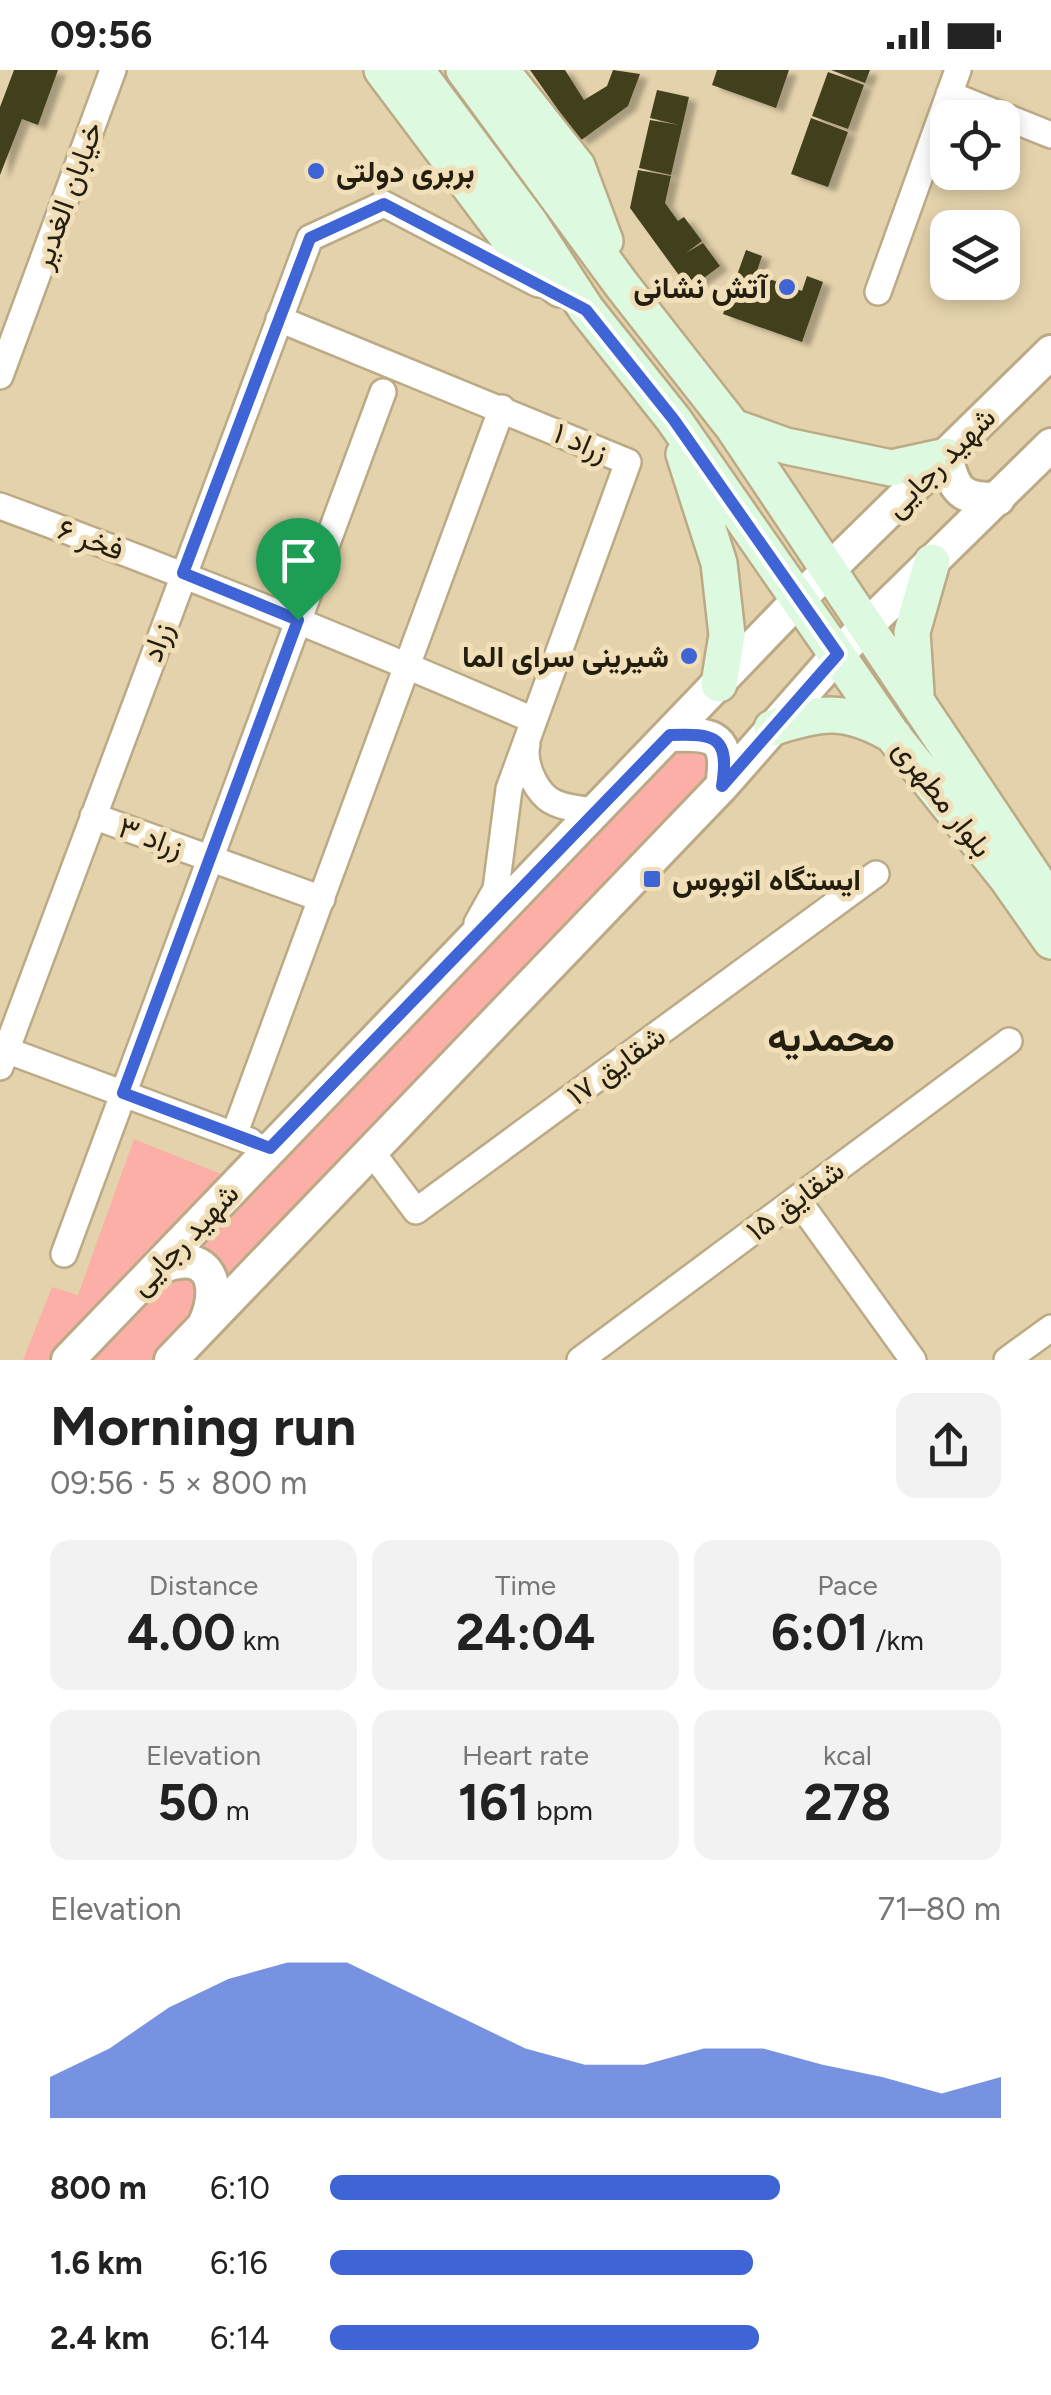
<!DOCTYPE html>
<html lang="en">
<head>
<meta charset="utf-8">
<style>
  :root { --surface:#fff; --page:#f2f2f2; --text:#222; --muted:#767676; --accent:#3e64d5 }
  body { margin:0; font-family:Figtree,Vazirmatn,sans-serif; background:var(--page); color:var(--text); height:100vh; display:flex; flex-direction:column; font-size:38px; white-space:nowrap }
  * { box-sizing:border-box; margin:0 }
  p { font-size:32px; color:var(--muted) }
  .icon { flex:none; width:55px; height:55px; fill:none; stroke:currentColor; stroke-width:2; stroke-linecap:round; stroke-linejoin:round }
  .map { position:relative; height:1290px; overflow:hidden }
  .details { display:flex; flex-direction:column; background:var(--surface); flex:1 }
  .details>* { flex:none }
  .tools { position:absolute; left:930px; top:30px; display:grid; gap:20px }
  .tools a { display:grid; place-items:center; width:90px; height:90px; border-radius:20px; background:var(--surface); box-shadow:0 5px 15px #0003; font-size:50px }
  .pin { position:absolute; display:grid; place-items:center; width:85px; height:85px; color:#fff; margin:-102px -42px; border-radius:50% 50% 50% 0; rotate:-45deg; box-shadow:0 0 10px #0007 }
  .pin .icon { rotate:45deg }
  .round { display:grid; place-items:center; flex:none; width:105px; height:105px; border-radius:20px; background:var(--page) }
  .head { display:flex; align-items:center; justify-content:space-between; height:170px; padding:0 50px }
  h1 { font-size:55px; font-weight:700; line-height:75px }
  .metrics { display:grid; grid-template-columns:repeat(3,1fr); gap:15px; height:170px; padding:10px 50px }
  .metrics div { display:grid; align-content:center; border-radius:20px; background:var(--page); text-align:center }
  .metrics b { font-size:50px; font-weight:700 }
  .metrics small { font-size:28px; font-weight:400 }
  .metrics p { font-size:28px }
  .chart { height:280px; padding:20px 50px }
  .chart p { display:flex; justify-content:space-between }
  .chart svg { width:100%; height:180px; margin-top:10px; fill:var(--accent); opacity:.7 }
  ul { padding:0 50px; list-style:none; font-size:32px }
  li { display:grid; grid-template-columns:160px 120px 1fr; align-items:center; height:75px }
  li i { height:25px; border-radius:12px; background:var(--accent) }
  .status { display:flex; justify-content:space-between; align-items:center; height:70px; padding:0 50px; background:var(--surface); direction:ltr }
  .status svg { height:28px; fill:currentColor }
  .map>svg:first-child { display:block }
  .green { fill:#fbafa7 }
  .building { fill:#42401c; filter:url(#shadow) }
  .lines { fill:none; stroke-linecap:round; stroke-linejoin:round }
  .minor-casing { stroke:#bbaa85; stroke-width:30 }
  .tertiary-casing { stroke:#bbaa85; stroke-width:38 }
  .secondary-casing { stroke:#bbaa85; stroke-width:40 }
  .minor { stroke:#fff; stroke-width:25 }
  .tertiary { stroke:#fff; stroke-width:32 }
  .secondary { stroke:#ddfae0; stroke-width:35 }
  .route-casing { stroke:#fff; stroke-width:20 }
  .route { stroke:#3e64d5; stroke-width:12 }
  .poi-dot { fill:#3e64d5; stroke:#f1dfb9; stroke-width:4 }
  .labels { text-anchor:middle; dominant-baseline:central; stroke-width:10; stroke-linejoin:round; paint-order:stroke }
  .poi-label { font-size:30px; font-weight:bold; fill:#241e0f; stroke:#f1dfb9; text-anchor:start }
  .street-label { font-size:30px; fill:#241e0f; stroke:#f1dfb9 }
  .district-label { font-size:40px; font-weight:bold; fill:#241e0f; stroke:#f1dfb9 }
</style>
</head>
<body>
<div class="status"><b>09:56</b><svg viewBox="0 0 49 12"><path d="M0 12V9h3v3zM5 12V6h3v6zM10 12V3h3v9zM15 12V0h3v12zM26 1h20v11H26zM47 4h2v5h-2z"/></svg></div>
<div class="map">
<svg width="1051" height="1290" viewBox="0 0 1051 1290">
  <defs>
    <filter id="shadow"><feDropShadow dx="8" dy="4.5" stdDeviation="2.5" flood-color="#0004"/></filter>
  </defs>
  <rect width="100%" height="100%" fill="#e4d2ac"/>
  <path class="green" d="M670 665 726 689 171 1290H68Z
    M134 1069 226 1106 52 1290H23L52 1217 78 1225Z"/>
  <path class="building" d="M14 0H58L38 55 22 49 0 105V37Z
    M530 0H565L584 30 607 16 613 0 640 4 628 36 580 71Z
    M717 0H789L776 38 712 15Z
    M831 0H870L865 13Z
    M828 2 864 15 848 59 812 46Z
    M657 20 689 27 671 105 639 98 650 50 679 55 650 48Z
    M811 48 848 62 828 117 791 104Z
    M638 100 671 106 665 133 678 151 684 147 702 171 686 183 703 173 720 196 689 219 630 138Z
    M746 180 762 186 756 204 802 221 807 206 823 212 802 272 723 244Z"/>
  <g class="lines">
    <g class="minor-casing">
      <path id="minor" d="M949 24 1051 65
        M878 222 958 0
        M279 249 628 392 509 719 496 819 477 853
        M0 306 113 0
        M0 436C180 502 357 573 533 650
        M527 674C523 691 533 716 547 728 559 738 581 739 596 741
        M93 746 322 829
        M6 980 250 1071
        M0 997 310 168 384 134 538 214
        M234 1065 502 338
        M371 1081 416 1141 876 804
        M797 1129 913 1290
        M64 1184 383 322
        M580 1290 1009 971
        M1007 1290 1051 1258"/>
    </g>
    <g class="tertiary-casing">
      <path id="tertiary" d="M946 386C954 421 961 430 998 429
        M670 665C716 663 730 667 722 716
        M155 1200C203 1175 225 1208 205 1253
        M68 1290 799 529 1051 282
        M171 1290 722 716 838 584 1051 375"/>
    </g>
    <g class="secondary-casing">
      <path id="secondary" d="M382 0 527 193 560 219
        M416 0 530 153 586 239 674 350 894 667 1006 807 1051 871
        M464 0 621 214 733 357 1050 831
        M501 0 577 96 605 171
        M733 357 786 376 891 398 946 386
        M684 384 719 493 727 565 719 614
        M916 623 912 562 932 492
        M772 658C822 641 847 638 894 666"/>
    </g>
    <use href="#minor" class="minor"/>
    <use href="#tertiary" class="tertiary"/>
    <use href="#secondary" class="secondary"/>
  </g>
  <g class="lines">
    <g class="route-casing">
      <path id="route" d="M384 134 586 240 674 350 838 584 722 716C730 667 716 663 670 665L270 1078 123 1023 298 550 183 503 310 168Z"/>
    </g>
    <use href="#route" class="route"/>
  </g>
  <g class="poi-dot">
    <circle cx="316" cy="101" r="10"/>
    <circle cx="787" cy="217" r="10"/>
    <circle cx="689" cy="586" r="10"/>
    <rect x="642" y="799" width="20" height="20" rx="5"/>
  </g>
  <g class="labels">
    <g class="poi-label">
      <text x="336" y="101">بربری دولتی</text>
      <text x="767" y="217" text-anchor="end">آتش نشانی</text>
      <text x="669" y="586" text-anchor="end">شیرینی سرای الما</text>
      <text x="672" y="809">ایستگاه اتوبوس</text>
    </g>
    <g class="street-label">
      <text transform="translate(67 125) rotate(-70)">خیابان الغدیر</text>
      <text transform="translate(581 372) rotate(23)">زراد ۱</text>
      <text transform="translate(940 392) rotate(-45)">شهید رجایی</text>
      <text transform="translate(91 469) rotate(20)">فخر ۶</text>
      <text transform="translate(157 572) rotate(-70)">زراد</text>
      <text transform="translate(943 728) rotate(52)">بلوار مطهری</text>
      <text transform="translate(151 767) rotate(20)">زراد ۳</text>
      <text transform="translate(616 995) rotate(-36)">شقایق ۱۷</text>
      <text transform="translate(795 1130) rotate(-37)">شقایق ۱۵</text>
      <text transform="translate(184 1169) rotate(-46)">شهید رجایی</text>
    </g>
    <g class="district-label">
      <text x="831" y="967">محمدیه</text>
    </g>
  </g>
</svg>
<div class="tools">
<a><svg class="icon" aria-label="locate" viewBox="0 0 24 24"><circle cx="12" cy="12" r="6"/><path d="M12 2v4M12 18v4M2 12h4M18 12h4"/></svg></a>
<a><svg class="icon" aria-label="layers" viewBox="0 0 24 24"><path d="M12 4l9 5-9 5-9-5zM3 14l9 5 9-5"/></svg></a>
</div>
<div class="pin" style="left:298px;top:550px;background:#1e9e55"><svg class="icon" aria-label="arrive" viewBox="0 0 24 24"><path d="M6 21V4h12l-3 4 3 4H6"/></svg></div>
</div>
<section class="details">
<div class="head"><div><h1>Morning run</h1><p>09:56 · 5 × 800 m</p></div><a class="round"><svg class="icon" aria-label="share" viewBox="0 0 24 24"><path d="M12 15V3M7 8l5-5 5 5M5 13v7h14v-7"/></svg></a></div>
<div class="metrics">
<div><p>Distance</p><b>4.00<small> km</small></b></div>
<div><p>Time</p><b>24:04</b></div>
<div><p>Pace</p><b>6:01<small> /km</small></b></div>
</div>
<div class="metrics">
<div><p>Elevation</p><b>50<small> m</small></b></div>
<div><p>Heart rate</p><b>161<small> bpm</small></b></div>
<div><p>kcal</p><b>278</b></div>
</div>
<div class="chart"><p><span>Elevation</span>71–80 m</p>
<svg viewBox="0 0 160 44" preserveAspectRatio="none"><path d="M0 44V34L10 27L20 17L30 10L40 6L50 6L60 13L70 20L80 27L90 31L100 31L110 27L120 27L130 31L140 34L150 38L160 34V44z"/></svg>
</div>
<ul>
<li><b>800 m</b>6:10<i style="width:67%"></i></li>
<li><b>1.6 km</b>6:16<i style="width:63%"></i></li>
<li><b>2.4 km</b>6:14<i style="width:64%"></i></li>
</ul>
</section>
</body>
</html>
